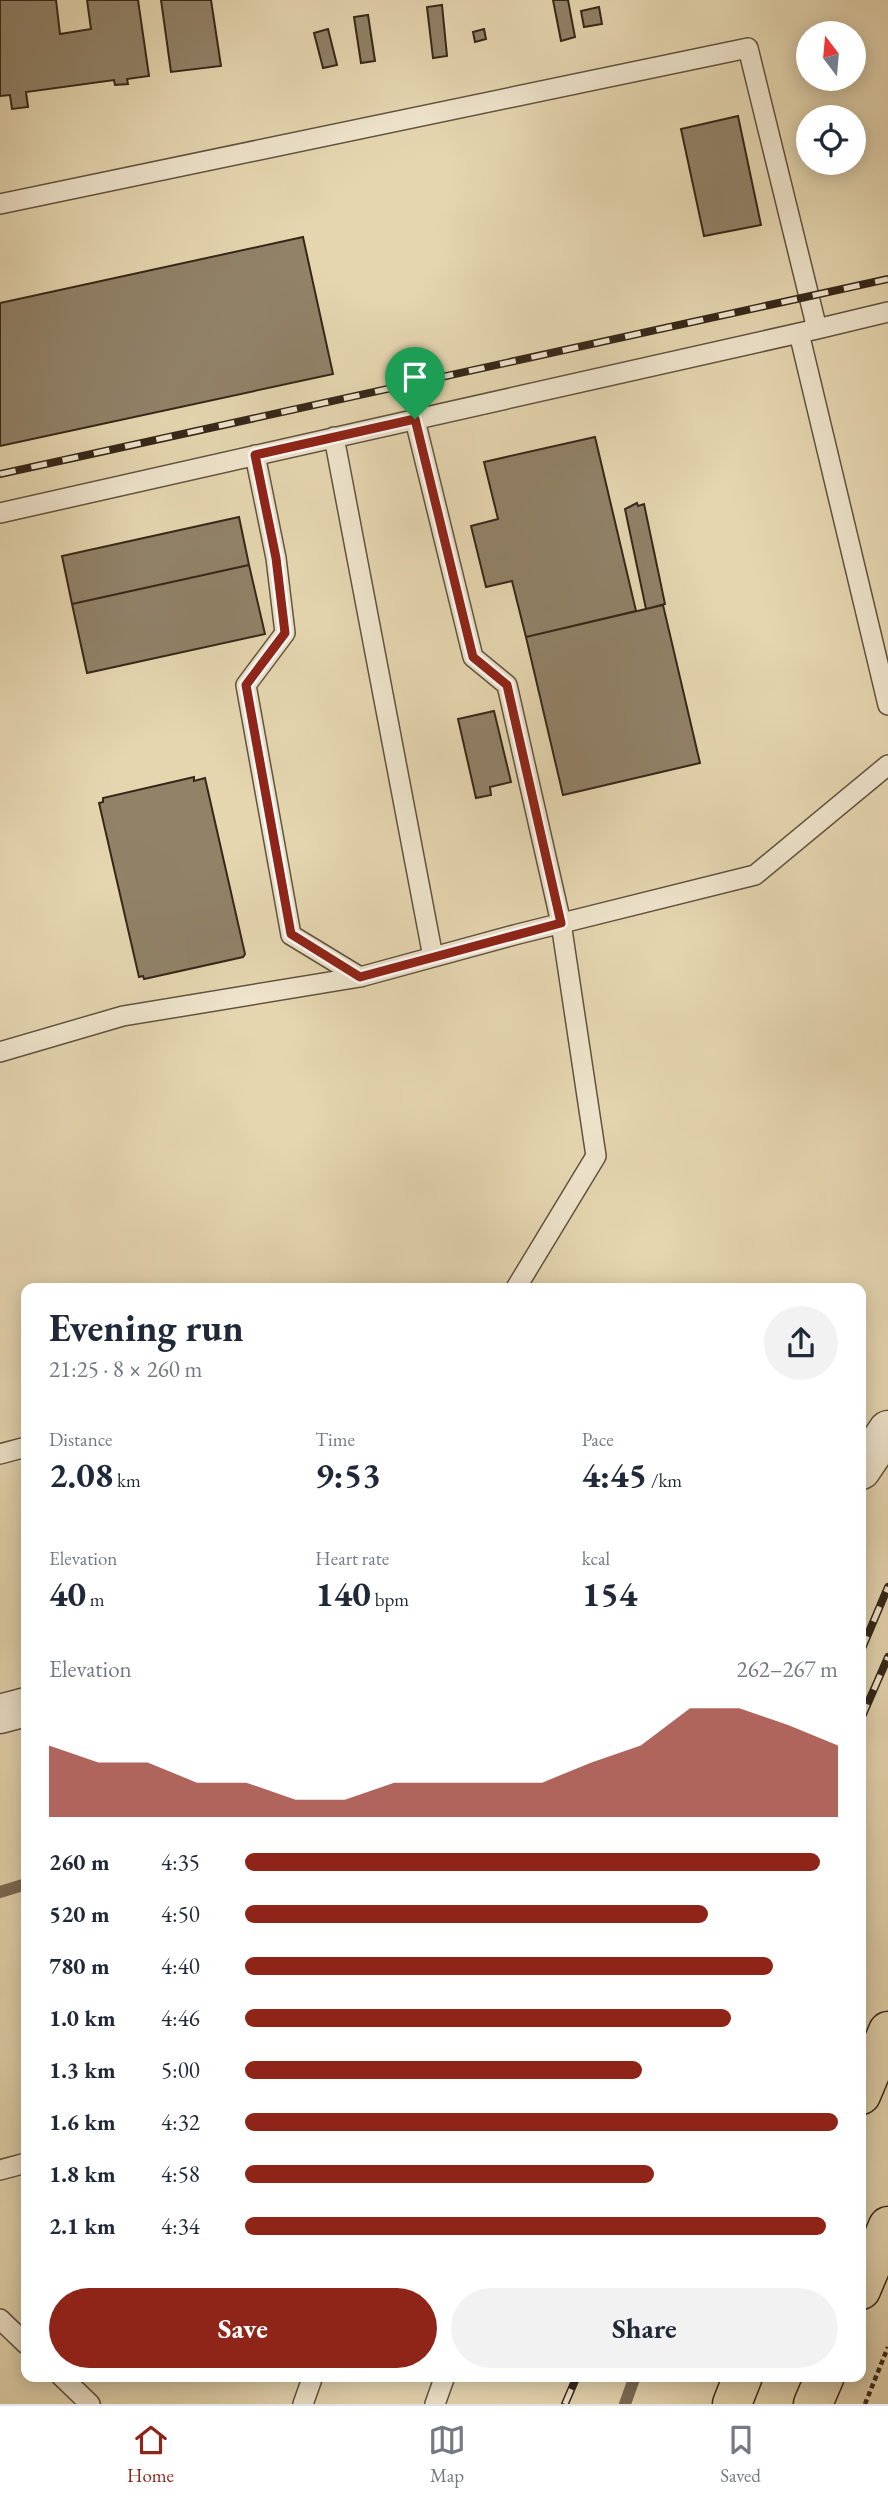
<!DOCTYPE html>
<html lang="en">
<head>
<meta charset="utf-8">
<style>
  :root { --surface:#fff; --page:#f2f2f3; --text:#1f2937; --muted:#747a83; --line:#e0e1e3; --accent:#8f2418 }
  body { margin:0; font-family:"EB Garamond",serif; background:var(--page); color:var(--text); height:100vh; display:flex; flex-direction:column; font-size:26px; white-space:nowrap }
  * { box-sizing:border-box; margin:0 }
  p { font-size:23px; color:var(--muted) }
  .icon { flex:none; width:38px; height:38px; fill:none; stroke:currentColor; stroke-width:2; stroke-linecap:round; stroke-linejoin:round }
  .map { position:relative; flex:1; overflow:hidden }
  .panel { position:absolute; left:21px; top:1283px; width:845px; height:1099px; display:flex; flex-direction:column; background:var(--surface); border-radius:14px; box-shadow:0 4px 18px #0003 }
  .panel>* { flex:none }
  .needle { width:46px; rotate:344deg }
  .fabs { position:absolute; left:796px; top:21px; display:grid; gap:14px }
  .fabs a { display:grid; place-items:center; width:70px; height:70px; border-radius:50%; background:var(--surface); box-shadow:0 4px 18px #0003; font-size:35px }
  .pin { position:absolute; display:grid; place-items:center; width:60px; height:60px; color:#fff; margin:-72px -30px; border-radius:50% 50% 50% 0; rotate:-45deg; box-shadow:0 0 7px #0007 }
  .pin .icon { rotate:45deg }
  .round { display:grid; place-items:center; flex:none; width:74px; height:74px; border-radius:37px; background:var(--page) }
  .headline { display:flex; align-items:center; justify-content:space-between; height:119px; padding:0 28px }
  h1 { font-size:38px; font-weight:700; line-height:52px }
  .stats { display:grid; grid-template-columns:repeat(3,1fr); gap:10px; height:119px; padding:7px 28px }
  .stats div { display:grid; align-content:center }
  .stats b { font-size:35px; font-weight:700 }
  .stats small { font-size:19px; font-weight:400 }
  .stats p { font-size:19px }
  .chart { height:196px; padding:14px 28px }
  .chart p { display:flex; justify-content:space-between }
  .chart svg { width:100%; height:126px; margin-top:7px; fill:var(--accent); opacity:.7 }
  .cta { display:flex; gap:14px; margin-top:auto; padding:14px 28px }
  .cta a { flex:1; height:80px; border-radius:42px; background:var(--accent); color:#fff; font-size:28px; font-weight:700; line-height:80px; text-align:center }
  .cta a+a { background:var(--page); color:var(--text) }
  ul { padding:0 28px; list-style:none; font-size:23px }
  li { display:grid; grid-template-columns:112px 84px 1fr; align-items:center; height:52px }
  li i { height:18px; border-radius:9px; background:var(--accent) }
  .dock { display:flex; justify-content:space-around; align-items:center; height:98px; border-top:2px solid var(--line); background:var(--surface); font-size:19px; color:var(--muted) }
  .dock a { display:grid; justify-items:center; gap:4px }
  .dock .on { color:var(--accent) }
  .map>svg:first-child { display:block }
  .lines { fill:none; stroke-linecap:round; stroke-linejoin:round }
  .stream { stroke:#7c6c55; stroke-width:12 }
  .building { fill:#918268; stroke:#362719; stroke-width:2 }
  .lane-casing { stroke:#62533f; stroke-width:22 }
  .street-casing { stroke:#62533f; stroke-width:41 }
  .highway-casing { stroke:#362719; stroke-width:41 }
  .path { stroke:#362719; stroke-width:4.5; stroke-dasharray:5 3.5; stroke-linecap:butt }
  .lane { stroke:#eee4cc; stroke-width:19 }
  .street { stroke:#eee4cc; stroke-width:38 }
  .highway { stroke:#e5d6b0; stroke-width:38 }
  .rail-casing { stroke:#362719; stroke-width:8 }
  .rail { stroke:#eee4cc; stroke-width:5; stroke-dasharray:16; stroke-linecap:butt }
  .route-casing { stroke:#fff; stroke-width:14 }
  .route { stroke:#8f2418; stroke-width:9 }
</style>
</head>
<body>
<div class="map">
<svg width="888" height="2404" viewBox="0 0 888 2404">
  <rect width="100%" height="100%" fill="#e5d6b0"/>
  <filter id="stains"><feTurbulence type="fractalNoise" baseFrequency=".00286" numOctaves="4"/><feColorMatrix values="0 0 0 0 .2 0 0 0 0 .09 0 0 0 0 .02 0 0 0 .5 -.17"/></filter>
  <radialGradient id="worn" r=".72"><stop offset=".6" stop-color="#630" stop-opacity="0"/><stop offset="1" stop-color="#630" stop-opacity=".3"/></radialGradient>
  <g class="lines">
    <path class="stream" d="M0 1892 26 1884
      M625 2404 635 2376"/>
  </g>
  <path class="building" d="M0 0H56L60 34 91 29 87 0H138L149 76 127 79 128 84 115 85 114 80 26 92 28 107 12 109 10 95 0 96Z
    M161 0H211L221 66 171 72Z
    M553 0H568L575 37 561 41Z
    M442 5 447 56 433 58 427 7Z
    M599 7 602 24 584 27 581 11Z
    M368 15 375 61 361 63 354 17Z
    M328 29 337 65 323 68 314 33Z
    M484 29 486 39 475 42 473 32Z
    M738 116 761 225 704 236 681 129Z
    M303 237 333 374 0 446V303Z
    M595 437 636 611 526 637 512 581 486 587 471 526 498 519 484 462Z
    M637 503 638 506 644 504 665 604 646 609 625 509Z
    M239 517 249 565 72 604 62 556Z
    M249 565 265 634 87 673 72 604Z
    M663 605 700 763 563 795 526 637Z
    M494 711 511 782 490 787 491 795 476 798 458 719Z
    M194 777V781L205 778 245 954 243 957 144 979 143 976 139 977 99 803 103 802V798Z"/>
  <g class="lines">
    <g class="lane-casing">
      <path id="lane" d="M0 204 748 48 817 329 0 513
        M817 329 888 312
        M799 333 888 705
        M415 420 473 657 507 685 561 923 596 1156 516 1288
        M334 437 433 957
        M255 455 276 558 285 633 246 685 291 935 360 977 518 934 755 875 888 765
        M0 1052 123 1016 360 977
        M0 1454 26 1447
        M0 2170 26 2163
        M0 2319 26 2344
        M61 2376 90 2404
        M303 2404 313 2376
        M435 2404 445 2376"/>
    </g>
    <g class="street-casing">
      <path id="street" d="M861 1470 888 1430
        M0 1714 26 1707"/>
    </g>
    <g class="highway-casing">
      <path id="highway" d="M861 2095 888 2031
        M861 2290 888 2226
        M732 2404 743 2376
        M813 2404 825 2376"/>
    </g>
    <path class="path" d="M865 2404 888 2347"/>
    <use href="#lane" class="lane"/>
    <use href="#street" class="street"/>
    <use href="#highway" class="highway"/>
    <g class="rail-casing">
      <path id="rail" d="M0 474 888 279
        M861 1651 888 1587
        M861 1719 888 1657
        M565 2404 577 2376"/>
    </g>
    <use href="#rail" class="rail"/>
  </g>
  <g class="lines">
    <g class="route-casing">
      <path id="route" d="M415 419 473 657 507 685 561 923 360 977 291 934 246 685 285 633 276 558 255 455Z"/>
    </g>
    <use href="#route" class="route"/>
  </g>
  <rect width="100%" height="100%" filter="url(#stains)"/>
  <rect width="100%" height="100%" fill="url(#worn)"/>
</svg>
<div class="fabs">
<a><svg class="needle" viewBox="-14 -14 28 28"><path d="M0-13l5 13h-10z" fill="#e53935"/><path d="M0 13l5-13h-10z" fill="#747a83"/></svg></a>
<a><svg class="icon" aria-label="locate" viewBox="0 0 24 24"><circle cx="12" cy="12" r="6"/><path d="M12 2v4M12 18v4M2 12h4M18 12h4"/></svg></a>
</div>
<div class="pin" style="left:415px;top:419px;background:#1e9e55"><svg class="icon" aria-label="arrive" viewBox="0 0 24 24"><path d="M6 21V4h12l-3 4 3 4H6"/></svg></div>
<section class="panel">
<div class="headline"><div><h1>Evening run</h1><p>21:25 · 8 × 260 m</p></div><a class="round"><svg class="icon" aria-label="share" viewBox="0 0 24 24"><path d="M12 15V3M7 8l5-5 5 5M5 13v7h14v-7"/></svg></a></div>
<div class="stats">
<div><p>Distance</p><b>2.08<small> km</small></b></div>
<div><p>Time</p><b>9:53</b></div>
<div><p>Pace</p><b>4:45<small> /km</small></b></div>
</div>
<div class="stats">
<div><p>Elevation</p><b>40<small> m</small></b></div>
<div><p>Heart rate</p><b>140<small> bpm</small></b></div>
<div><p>kcal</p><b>154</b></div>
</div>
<div class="chart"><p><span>Elevation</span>262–267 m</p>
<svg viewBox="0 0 160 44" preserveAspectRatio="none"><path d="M0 44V19L10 25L20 25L30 32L40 32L50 38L60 38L70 32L80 32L90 32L100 32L110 25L120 19L130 6L140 6L150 12L160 19V44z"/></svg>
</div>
<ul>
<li><b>260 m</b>4:35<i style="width:97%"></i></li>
<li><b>520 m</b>4:50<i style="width:78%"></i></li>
<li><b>780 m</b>4:40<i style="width:89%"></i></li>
<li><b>1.0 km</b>4:46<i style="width:82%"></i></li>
<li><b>1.3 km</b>5:00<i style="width:67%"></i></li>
<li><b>1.6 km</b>4:32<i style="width:100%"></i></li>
<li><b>1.8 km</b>4:58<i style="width:69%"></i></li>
<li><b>2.1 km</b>4:34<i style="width:98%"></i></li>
</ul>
<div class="cta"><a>Save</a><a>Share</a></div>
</section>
</div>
<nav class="dock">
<a class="on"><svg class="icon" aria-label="home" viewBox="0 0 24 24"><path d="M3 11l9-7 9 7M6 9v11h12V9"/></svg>Home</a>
<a><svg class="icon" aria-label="map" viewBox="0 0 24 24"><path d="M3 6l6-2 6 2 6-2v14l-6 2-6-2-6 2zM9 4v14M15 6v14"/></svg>Map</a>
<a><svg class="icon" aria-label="saved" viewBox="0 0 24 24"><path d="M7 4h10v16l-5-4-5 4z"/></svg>Saved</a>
</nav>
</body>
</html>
